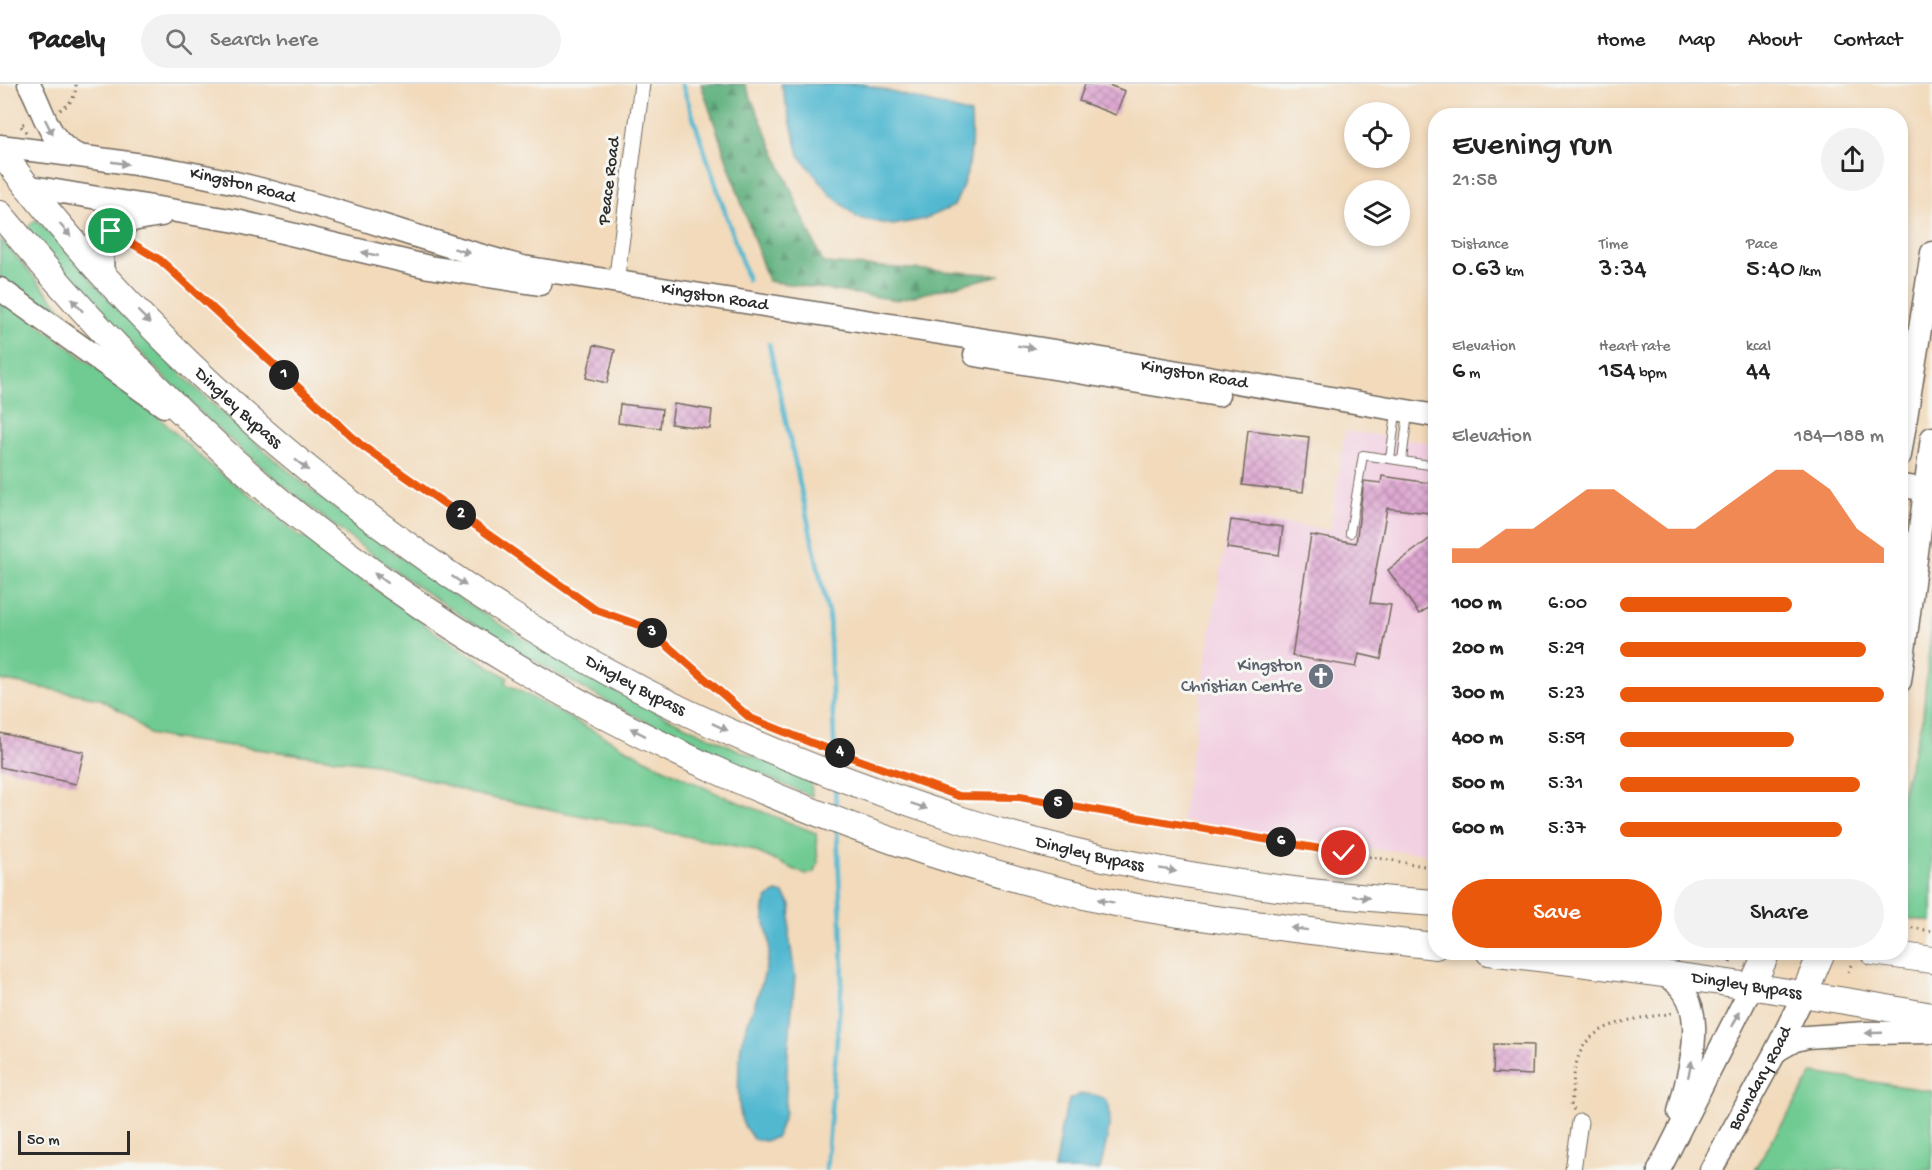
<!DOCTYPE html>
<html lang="en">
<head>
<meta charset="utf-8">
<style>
  :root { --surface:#fff; --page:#f2f2f2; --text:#222; --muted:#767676; --line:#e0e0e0; --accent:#ea580c }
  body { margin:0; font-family:"Gochi Hand",sans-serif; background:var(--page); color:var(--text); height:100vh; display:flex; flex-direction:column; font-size:22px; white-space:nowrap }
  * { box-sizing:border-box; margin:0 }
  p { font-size:20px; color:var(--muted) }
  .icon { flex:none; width:33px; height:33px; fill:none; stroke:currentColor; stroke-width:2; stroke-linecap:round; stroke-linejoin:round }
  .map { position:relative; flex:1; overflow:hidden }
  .sheet { position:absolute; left:1428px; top:24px; width:480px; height:852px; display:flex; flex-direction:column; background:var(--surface); border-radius:24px; box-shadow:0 3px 9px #0003 }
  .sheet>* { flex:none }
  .tools { position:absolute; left:1344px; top:18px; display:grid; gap:12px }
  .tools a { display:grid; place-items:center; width:66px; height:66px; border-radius:50%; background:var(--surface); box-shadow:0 3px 9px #0003; font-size:30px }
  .scale { position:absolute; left:18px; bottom:15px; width:112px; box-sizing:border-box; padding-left:6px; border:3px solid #2b2b2b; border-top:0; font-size:16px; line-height:21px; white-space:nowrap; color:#2b2b2b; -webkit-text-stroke:4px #f6f6f2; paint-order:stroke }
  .pin { position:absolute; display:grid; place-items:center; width:51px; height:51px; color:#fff; margin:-26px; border:3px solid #fff; border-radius:50%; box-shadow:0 2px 6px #0007 }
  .km { position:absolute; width:30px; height:30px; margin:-15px; border-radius:50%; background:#222; color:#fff; font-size:16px; line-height:30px; text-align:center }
  .round { display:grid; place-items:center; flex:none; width:63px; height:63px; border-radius:32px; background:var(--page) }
  .summary { display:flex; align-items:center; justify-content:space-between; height:102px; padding:0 24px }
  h1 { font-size:33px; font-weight:600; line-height:45px }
  .figures { display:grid; grid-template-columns:repeat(3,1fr); gap:9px; height:102px; padding:6px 24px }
  .figures div { display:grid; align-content:center }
  .figures b { font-size:26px; font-weight:600 }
  .figures small { font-size:16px; font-weight:400 }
  .figures p { font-size:16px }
  .chart { height:168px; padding:12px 24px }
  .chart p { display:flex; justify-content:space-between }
  .chart svg { width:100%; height:108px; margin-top:6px; fill:var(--accent); opacity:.7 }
  .primary-button { display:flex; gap:12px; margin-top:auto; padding:12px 24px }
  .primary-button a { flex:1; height:69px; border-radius:36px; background:var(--accent); color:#fff; font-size:24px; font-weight:600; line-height:69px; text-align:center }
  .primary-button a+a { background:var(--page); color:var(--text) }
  ul { padding:0 24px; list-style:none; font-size:20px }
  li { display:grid; grid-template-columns:96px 72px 1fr; align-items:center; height:45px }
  li i { height:15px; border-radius:8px; background:var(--accent) }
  header { display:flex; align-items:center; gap:36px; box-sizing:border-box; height:84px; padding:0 30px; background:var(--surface); border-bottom:2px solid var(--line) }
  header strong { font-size:28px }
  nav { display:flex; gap:33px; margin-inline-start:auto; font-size:21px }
  .search { width:420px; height:54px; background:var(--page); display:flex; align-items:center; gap:15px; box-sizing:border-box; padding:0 21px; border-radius:33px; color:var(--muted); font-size:22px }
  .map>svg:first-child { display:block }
  .built { fill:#f2cfe1 }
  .green { fill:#70cb92; stroke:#4e7b5e; stroke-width:1.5 }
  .forest { fill:url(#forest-firs); stroke:#446d54; stroke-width:1.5 }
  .water { fill:#51b8d0; stroke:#3e727e; stroke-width:1.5 }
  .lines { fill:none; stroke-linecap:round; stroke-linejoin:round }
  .stream { stroke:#51b8d0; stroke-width:4.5 }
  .building { fill:url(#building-cross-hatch) }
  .lane-casing { stroke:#71685d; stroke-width:10 }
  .street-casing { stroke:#71685d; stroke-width:17 }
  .primary-casing { stroke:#71685d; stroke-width:25 }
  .highway-casing { stroke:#71685d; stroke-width:28 }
  .path { stroke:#71685d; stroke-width:3; stroke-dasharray:1.5 4.5; stroke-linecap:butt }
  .lane { stroke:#fff; stroke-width:8 }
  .street { stroke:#fff; stroke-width:15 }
  .primary { stroke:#fff; stroke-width:22 }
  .highway { stroke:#fff; stroke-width:26 }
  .oneway { fill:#a0a0a0 }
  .route-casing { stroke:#fff; stroke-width:12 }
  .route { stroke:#ea580c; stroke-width:8 }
  .labels { text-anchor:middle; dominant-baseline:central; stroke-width:6; stroke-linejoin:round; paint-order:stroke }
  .street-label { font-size:18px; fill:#2b2b2b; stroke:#f6f6f2 }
  .worship-label { font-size:18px; fill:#5b616d; stroke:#f6f6f2; text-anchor:end }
</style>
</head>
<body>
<header>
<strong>Pacely</strong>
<div class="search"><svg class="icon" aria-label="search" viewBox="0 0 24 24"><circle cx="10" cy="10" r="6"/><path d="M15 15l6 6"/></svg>Search here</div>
<nav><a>Home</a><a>Map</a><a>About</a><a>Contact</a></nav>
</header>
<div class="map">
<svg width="1932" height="1086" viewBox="0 0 1932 1086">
  <defs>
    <pattern id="forest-firs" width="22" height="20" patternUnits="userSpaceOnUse" patternTransform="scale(1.5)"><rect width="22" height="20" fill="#5caf7c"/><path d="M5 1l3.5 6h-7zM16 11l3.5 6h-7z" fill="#4c8f66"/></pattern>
    <pattern id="building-cross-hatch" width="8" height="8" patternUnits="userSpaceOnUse" patternTransform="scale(1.5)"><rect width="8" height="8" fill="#dea6d1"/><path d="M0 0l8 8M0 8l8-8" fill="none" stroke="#b487aa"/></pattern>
  </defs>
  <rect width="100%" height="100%" fill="#f6f6f2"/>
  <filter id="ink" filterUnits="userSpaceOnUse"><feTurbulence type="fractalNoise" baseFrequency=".0167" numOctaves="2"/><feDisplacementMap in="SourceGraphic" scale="12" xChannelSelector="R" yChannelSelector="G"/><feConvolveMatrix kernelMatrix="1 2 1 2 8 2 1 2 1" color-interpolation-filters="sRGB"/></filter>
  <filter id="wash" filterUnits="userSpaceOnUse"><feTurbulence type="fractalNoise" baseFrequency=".008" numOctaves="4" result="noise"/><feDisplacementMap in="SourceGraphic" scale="24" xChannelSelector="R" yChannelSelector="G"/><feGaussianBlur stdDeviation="1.35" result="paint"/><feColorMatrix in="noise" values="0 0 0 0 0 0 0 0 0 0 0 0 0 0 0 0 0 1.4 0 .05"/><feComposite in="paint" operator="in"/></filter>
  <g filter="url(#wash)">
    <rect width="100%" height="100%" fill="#f2dabb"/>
    <path class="built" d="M1345 347 1435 359V770L1366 765 1181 737 1229 432 1330 446Z"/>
    <path class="green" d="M36 136C62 158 82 187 105 211 145 255 188 298 232 338 351 446 492 543 634 617 692 646 751 672 811 697L812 712C571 616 348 476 164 293 116 245 71 195 27 144Z
      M0 154 78 244 79 247 77 249 0 195Z
      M0 211 143 319 212 383 272 427 301 454 304 453 439 551 508 594 505 599 655 680 718 710 816 749 818 779 815 788 806 791 750 765 482 712 376 680 168 654 149 650 131 633 99 614 0 596Z
      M1932 531V838L1906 834 1901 824V712L1923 632Z
      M1813 989 1932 1007V1086H1754Z"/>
    <path class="forest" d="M701 0H745L823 179 1001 191 897 216 768 197Z"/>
    <path class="water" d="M781 0H863L971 30C973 67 970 89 954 122L925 135 893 141 858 134 830 110 799 71Z
      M777 808 784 810 791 821 789 851 795 892 788 969 785 1028 777 1053 765 1057 753 1055C750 1050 746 1045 743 1040 736 1022 738 971 743 953 751 928 762 904 767 879 769 872 770 863 769 856 765 839 756 817 777 808Z
      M1081 1010C1088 1010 1098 1010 1105 1015 1117 1025 1103 1071 1100 1086H1054C1059 1062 1060 1038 1070 1015Z"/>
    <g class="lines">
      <path class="stream" d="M682 0 748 196
        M769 260 829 533 835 682
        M835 700 836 727
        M826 1086 843 883 837 745"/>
    </g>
    <g id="blocks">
      <path class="building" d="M1085 0H1106L1125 7 1116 31 1079 17Z
        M594 261 615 266 607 299 586 294Z
        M620 320 662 325 660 344 618 339Z
        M674 320 712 326 710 345 671 340Z
        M1248 346 1309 353 1303 408 1242 401Z
        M1382 392 1436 400V440L1429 429 1387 424 1370 519 1391 521 1381 575 1359 570 1356 583 1292 572 1311 451 1356 459 1364 397 1381 399Z
        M1231 436 1283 443 1279 471 1227 464Z
        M1436 450V518L1419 530 1388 486Z
        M0 649 84 668 76 700 0 683Z
        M1494 960 1533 961 1532 991 1493 989Z"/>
    </g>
  </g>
  <g filter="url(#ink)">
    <use href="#blocks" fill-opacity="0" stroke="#71685d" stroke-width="1.5"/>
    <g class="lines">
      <g class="lane-casing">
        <path id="lane" d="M1390 375 1396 329
          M1402 376 1408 329
          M1350 449 1363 371 1436 382"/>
      </g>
      <g class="street-casing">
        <path id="street" d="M616 199 642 0
          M1573 1086 1580 1038"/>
      </g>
      <g class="primary-casing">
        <g id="primary">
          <path d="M29 0C44 26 47 57 77 71"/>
          <path id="s1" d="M0 62C84 73 170 82 252 103 343 126 432 160 523 183L1067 269 1436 332"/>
          <path d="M26 102 236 137 429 183 540 200"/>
          <path d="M103 191C98 140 118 138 161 131"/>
          <path d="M0 205 164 322"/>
          <path d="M975 271 1218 311"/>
          <path d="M1900 371 1932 169"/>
          <path d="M1900 402 1932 406"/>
          <path d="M1900 597 1932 354"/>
          <path d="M1659 889C1716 910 1689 986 1679 1028"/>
          <path d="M1776 967 1795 956 1807 953 1866 949 1932 948"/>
          <path d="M1659 1086 1752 902"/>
          <path id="s2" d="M1711 1086 1776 967 1804 910"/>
        </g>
      </g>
      <g class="highway-casing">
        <g id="highway">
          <path id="s3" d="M0 67C160 279 376 460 608 588 721 650 843 698 965 737 1116 785 1277 809 1436 819"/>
          <path d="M0 130C80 227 166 318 260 400 302 437 347 470 392 502 601 648 848 759 1097 815 1151 827 1206 834 1262 841 1320 848 1377 856 1436 862"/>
          <path id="s4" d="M1489 868C1638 886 1785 905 1932 932"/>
          <path d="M1873 868 1932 876"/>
          <path d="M1752 902 1767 868"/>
          <path d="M1804 910 1822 868"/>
        </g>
      </g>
      <path class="path" d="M60 26C71 20 76 12 76 0
        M26 48 20 41 28 38
        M126 157 160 176 170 185 361 361 596 526 647 544 752 634
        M769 641 959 712 1020 713 1436 784
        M1900 842 1932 847
        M1730 879 1735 868
        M1848 888 1851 881
        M1574 1026 1571 1022C1573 1005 1573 986 1579 971 1593 935 1642 935 1673 929"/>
      <use href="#lane" class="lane"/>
      <use href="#street" class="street"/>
      <use href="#primary" class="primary"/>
      <use href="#highway" class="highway"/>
    </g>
    <defs><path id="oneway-solid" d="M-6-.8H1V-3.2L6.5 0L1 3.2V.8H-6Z" transform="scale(1.5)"/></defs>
    <g class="oneway">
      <use href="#oneway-solid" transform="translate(49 43) rotate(63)"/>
      <use href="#oneway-solid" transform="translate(120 79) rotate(8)"/>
      <use href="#oneway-solid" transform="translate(65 146) rotate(49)"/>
      <use href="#oneway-solid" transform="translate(462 167) rotate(17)"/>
      <use href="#oneway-solid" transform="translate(370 170) rotate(-167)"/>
      <use href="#oneway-solid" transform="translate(77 221) rotate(-132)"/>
      <use href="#oneway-solid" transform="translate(144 233) rotate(45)"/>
      <use href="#oneway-solid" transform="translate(1026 263) rotate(9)"/>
      <use href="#oneway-solid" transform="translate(302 381) rotate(39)"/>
      <use href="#oneway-solid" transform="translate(381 494) rotate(-145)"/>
      <use href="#oneway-solid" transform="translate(459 497) rotate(34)"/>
      <use href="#oneway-solid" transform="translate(720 643) rotate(25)"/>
      <use href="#oneway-solid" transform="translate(638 648) rotate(-153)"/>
      <use href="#oneway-solid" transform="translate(919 722) rotate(19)"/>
      <use href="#oneway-solid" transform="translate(1168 786) rotate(10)"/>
      <use href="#oneway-solid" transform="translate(1361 813) rotate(7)"/>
      <use href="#oneway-solid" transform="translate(1106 817) rotate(-168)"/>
      <use href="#oneway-solid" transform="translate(1299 845) rotate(-173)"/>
      <use href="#oneway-solid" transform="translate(1736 935) rotate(-64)"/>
      <use href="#oneway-solid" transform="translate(1874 949) rotate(178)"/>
      <use href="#oneway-solid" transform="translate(1690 985) rotate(-77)"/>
    </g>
  </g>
  <g class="lines" filter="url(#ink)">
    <g class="route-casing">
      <path id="route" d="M111 147 160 176 170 185 361 361 596 526 647 544 750 634 812 659 959 712 1020 713 1344 769"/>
    </g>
    <use href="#route" class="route"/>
  </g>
  <defs>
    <g id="church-disc" transform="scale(1.35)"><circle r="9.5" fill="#6b7280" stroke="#f6f6f2"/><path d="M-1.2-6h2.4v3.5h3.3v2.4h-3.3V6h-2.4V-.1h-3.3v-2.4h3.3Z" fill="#fff"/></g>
  </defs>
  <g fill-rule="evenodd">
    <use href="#church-disc" x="1321" y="592"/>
  </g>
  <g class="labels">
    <g class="street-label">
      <text transform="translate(610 97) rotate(-83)">Peace Road</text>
      <text stroke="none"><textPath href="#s1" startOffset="246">Kingston Road</textPath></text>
      <text stroke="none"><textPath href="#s1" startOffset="732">Kingston Road</textPath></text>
      <text stroke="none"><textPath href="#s1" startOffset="1218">Kingston Road</textPath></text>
      <text stroke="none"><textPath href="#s3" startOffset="351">Dingley Bypass</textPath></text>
      <text stroke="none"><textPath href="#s3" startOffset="837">Dingley Bypass</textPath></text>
      <text stroke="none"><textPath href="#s3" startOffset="1323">Dingley Bypass</textPath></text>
      <text stroke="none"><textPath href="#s4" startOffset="260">Dingley Bypass</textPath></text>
      <text stroke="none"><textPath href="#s2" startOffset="104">Boundary Road</textPath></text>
    </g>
    <g class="worship-label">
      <text x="1302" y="582">Kingston<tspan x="1302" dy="21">Christian Centre</tspan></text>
    </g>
  </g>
</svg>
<div class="tools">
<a><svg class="icon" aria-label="locate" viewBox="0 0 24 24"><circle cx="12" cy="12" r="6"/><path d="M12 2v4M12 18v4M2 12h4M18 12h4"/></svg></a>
<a><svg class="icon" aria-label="layers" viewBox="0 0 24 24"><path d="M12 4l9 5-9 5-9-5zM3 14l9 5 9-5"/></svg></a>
</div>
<div class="scale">50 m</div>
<div class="pin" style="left:111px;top:147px;background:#1e9e55"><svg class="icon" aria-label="arrive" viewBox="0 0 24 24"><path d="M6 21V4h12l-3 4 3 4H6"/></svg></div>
<div class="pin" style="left:1344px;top:769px;background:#d93025"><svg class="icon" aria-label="check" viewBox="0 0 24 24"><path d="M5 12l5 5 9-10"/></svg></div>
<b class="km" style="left:284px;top:291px">1</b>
<b class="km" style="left:461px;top:431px">2</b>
<b class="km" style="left:652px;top:549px">3</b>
<b class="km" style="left:840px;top:669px">4</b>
<b class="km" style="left:1058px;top:720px">5</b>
<b class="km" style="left:1281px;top:758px">6</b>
<section class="sheet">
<div class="summary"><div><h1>Evening run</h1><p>21:58</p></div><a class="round"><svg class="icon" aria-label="share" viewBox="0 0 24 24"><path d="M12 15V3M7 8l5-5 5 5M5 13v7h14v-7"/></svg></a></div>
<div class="figures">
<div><p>Distance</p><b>0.63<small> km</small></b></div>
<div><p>Time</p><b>3:34</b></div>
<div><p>Pace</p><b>5:40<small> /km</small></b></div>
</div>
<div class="figures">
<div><p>Elevation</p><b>6<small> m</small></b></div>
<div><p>Heart rate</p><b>154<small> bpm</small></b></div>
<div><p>kcal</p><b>44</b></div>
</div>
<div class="chart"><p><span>Elevation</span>184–188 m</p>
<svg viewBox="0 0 160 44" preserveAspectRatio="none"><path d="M0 44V38L10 38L20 30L30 30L40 22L50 14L60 14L70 22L80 30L90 30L100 22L110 14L120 6L130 6L140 14L150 30L160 38V44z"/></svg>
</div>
<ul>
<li><b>100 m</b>6:00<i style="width:65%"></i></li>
<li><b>200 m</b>5:29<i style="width:93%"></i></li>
<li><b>300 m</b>5:23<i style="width:100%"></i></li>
<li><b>400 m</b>5:59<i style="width:66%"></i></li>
<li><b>500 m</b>5:31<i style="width:91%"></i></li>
<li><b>600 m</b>5:37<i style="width:84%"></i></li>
</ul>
<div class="primary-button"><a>Save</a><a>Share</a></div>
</section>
</div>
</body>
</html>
